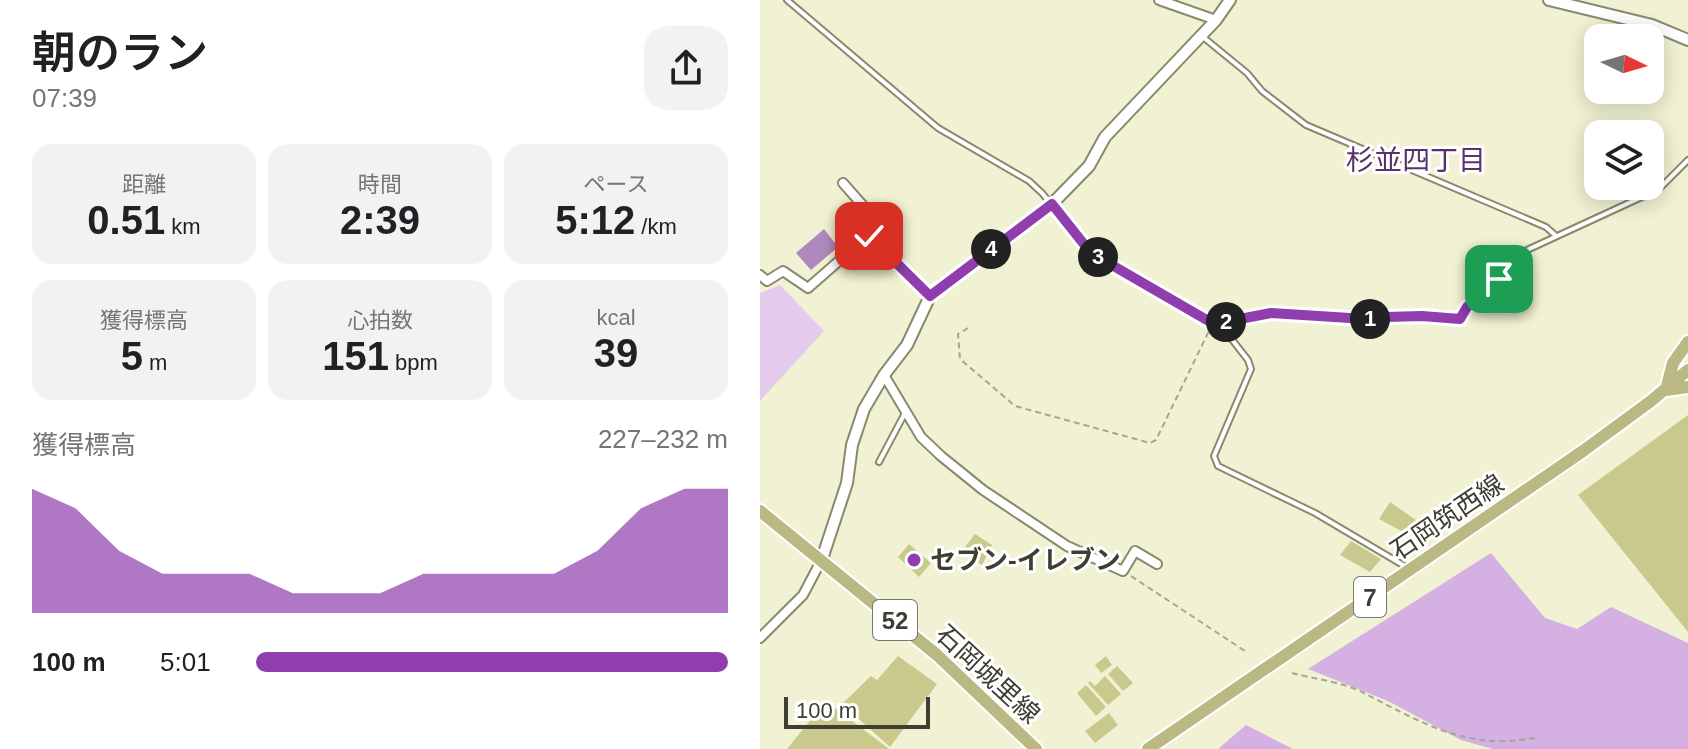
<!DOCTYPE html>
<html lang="ja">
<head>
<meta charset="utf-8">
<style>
  :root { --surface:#fff; --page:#f2f2f2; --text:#202124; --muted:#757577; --accent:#903ead }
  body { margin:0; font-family:Helvetica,"Noto Sans JP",sans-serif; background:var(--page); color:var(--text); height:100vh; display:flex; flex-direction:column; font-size:30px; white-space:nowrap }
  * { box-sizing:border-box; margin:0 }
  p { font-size:26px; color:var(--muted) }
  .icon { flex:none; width:44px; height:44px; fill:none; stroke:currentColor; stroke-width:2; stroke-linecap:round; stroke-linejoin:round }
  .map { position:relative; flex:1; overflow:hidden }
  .side { display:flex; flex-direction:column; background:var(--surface); width:760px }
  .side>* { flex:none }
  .needle { width:52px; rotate:95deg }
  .fabs { position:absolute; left:824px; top:24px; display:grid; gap:16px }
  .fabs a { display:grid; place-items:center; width:80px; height:80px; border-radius:16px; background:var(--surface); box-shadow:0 4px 20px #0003; font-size:40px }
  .scale { position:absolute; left:24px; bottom:20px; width:146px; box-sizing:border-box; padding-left:8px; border:4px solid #3e3e32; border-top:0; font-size:22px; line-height:28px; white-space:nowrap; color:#3e3e32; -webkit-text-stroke:6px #fff; paint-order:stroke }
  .pin { position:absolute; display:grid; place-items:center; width:68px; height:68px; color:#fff; margin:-34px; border-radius:16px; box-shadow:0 4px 12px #0006 }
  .km { position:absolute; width:40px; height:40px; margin:-20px; border-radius:50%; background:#222; color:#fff; font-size:22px; line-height:40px; text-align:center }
  .round { display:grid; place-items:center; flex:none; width:84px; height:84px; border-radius:24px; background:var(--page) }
  .head { display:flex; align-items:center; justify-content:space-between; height:136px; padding:0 32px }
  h1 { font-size:44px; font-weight:600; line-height:60px }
  .metrics { display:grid; grid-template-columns:repeat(3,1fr); gap:12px; height:136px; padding:8px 32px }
  .metrics div { display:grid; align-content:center; border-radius:20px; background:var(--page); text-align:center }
  .metrics b { font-size:40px; font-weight:600 }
  .metrics small { font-size:22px; font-weight:400 }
  .metrics p { font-size:22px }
  .chart { height:224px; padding:16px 32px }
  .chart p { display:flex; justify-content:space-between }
  .chart svg { width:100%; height:144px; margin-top:8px; fill:var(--accent); opacity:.7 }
  ul { padding:0 32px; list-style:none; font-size:26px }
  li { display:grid; grid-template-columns:128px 96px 1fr; align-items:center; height:60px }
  li i { height:20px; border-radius:10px; background:var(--accent) }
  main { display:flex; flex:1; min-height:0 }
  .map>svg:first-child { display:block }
  .green { fill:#e4cbee }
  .forest { fill:#d4b0e3 }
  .water { fill:#ad8abb }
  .building { fill:#cac98d }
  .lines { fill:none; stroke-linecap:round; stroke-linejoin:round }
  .service-casing { stroke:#89896d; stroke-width:8 }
  .minor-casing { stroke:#89896d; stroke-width:12 }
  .tertiary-casing { stroke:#89896d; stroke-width:14 }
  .primary-casing { stroke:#fff; stroke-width:16 }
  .path { stroke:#a5a68f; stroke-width:2; stroke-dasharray:6 4; stroke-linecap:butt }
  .service { stroke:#fff; stroke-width:4 }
  .minor { stroke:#fff; stroke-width:8 }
  .tertiary { stroke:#fff; stroke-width:10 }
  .primary { stroke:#bbb983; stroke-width:12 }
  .route-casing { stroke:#fff; stroke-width:16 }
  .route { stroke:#903ead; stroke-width:10 }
  .poi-dot { fill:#903ead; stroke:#fff; stroke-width:3 }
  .labels { text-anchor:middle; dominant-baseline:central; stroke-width:6; stroke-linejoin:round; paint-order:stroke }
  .shield { fill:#fff; stroke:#787870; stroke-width:2 }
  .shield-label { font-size:24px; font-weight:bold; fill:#3e3e32 }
  .street-label { font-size:26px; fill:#3e3e32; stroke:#fff }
  .poi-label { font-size:26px; font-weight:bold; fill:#3e3e32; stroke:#fff; text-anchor:start }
  .neighbourhood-label { font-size:28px; fill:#5a3269; stroke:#fff }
</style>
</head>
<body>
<main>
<section class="side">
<div class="head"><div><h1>朝のラン</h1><p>07:39</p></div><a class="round"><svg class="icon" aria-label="share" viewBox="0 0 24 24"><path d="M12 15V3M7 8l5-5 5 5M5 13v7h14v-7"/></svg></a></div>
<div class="metrics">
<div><p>距離</p><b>0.51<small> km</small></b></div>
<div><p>時間</p><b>2:39</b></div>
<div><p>ペース</p><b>5:12<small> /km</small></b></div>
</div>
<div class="metrics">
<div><p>獲得標高</p><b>5<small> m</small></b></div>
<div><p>心拍数</p><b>151<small> bpm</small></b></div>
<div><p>kcal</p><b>39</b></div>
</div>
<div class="chart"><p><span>獲得標高</span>227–232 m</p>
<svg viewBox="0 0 160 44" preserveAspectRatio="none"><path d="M0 44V6L10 12L20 25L30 32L40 32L50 32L60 38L70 38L80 38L90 32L100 32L110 32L120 32L130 25L140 12L150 6L160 6V44z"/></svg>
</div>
<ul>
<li><b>100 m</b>5:01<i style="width:100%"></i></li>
</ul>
</section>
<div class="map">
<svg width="928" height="749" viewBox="0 0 928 749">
  <rect width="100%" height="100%" fill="#f1f2d3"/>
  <path class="green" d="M20 285 64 331 0 401V293Z"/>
  <path class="forest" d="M731 553 785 618 817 629 851 607 928 643V749H733L701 740 628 701 548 669Z
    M486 725 533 749H458Z"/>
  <path class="water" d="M64 229 78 247 51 270 36 253Z"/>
  <path class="building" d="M928 415V632L818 495Z
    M630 502 656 520 647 534 619 519Z
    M215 534 232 545 222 565 202 551Z
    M591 541 621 559 610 572 580 555Z
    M149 544 171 563 159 577 138 557Z
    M138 656 177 684 130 747 82 704 111 676 117 680Z
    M346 656 352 665 341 673 335 665Z
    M357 666 373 683 363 691 348 674Z
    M345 676 361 694 348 705 328 683 330 681 335 686Z
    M326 685 346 707 336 716 317 693Z
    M75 708 129 749H27L56 713 63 717Z
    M349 713 358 725 335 743 325 731Z"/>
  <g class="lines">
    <g class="service-casing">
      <path id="service" d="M27 0 178 128 269 181 282 193 331 253 452 323 511 313 590 318 662 316 700 319C708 305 720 298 731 287 744 275 752 261 767 250L884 196 901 187 928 160
        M443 37 487 73 502 91 546 125 786 227 795 235
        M459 323 488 360 491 369 454 456 458 466 555 513 648 568
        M119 462 145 413"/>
    </g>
    <g class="minor-casing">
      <path id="minor" d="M399 0 456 20
        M109 236 170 296
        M0 275 7 281 23 271 48 288 120 225 83 183
        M124 375 161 437 181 456 223 490 307 546 363 571 375 551 397 564
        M0 638 43 595 62 559"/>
    </g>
    <g class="tertiary-casing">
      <path id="tertiary" d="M789 0 892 25 928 40
        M62 559 87 483 92 445 104 409 124 375 147 345 170 296 292 204 329 166 345 137 456 20 470 0"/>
    </g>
    <g class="primary-casing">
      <path id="primary" d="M906 390 913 363 928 342
        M906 390 928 387
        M0 511 177 655 276 749
        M388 749 823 451 891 401 928 370"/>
    </g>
    <path class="path" d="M208 328 198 334 200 359 255 406 390 443 396 440 450 329
      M371 576 488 653
      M532 673C554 679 583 682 604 693 645 714 690 741 738 741 750 742 763 739 776 738"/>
    <use href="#service" class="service"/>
    <use href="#minor" class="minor"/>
    <use href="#tertiary" class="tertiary"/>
    <use href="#primary" class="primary"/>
  </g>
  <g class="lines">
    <g class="route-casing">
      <path id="route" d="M109 236 170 296 292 204 331 253 452 323H459L511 313 590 318 662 316 700 319 707 307 739 279"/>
    </g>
    <use href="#route" class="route"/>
  </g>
  <circle class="poi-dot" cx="154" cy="560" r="8"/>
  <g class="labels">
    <g class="shield">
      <rect x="594" y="577" width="32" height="40" rx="6"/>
      <rect x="113" y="600" width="44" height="40" rx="6"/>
    </g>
    <g class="shield-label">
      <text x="610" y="597">7</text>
      <text x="135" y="620">52</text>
    </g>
    <g class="street-label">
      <text transform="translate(687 517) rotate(-34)">石岡筑西線</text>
      <text transform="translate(228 674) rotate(43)">石岡城里線</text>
    </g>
    <g class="poi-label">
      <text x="170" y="560">セブン-イレブン</text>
    </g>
    <g class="neighbourhood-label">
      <text x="656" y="160">杉並四丁目</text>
    </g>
  </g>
</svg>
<div class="fabs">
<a><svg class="needle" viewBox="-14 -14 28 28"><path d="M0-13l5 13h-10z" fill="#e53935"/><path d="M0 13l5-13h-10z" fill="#757577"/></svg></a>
<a><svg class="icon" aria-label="layers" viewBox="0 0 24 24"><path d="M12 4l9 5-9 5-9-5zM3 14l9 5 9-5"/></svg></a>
</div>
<div class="scale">100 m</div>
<div class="pin" style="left:739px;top:279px;background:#1e9e55"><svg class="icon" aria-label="arrive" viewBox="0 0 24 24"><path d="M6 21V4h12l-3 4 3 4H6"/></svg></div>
<div class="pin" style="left:109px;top:236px;background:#d93025"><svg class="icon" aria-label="check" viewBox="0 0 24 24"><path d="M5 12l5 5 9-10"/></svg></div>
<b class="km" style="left:610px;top:319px">1</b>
<b class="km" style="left:466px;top:322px">2</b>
<b class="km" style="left:338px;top:257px">3</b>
<b class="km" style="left:231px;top:249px">4</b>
</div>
</main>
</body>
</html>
